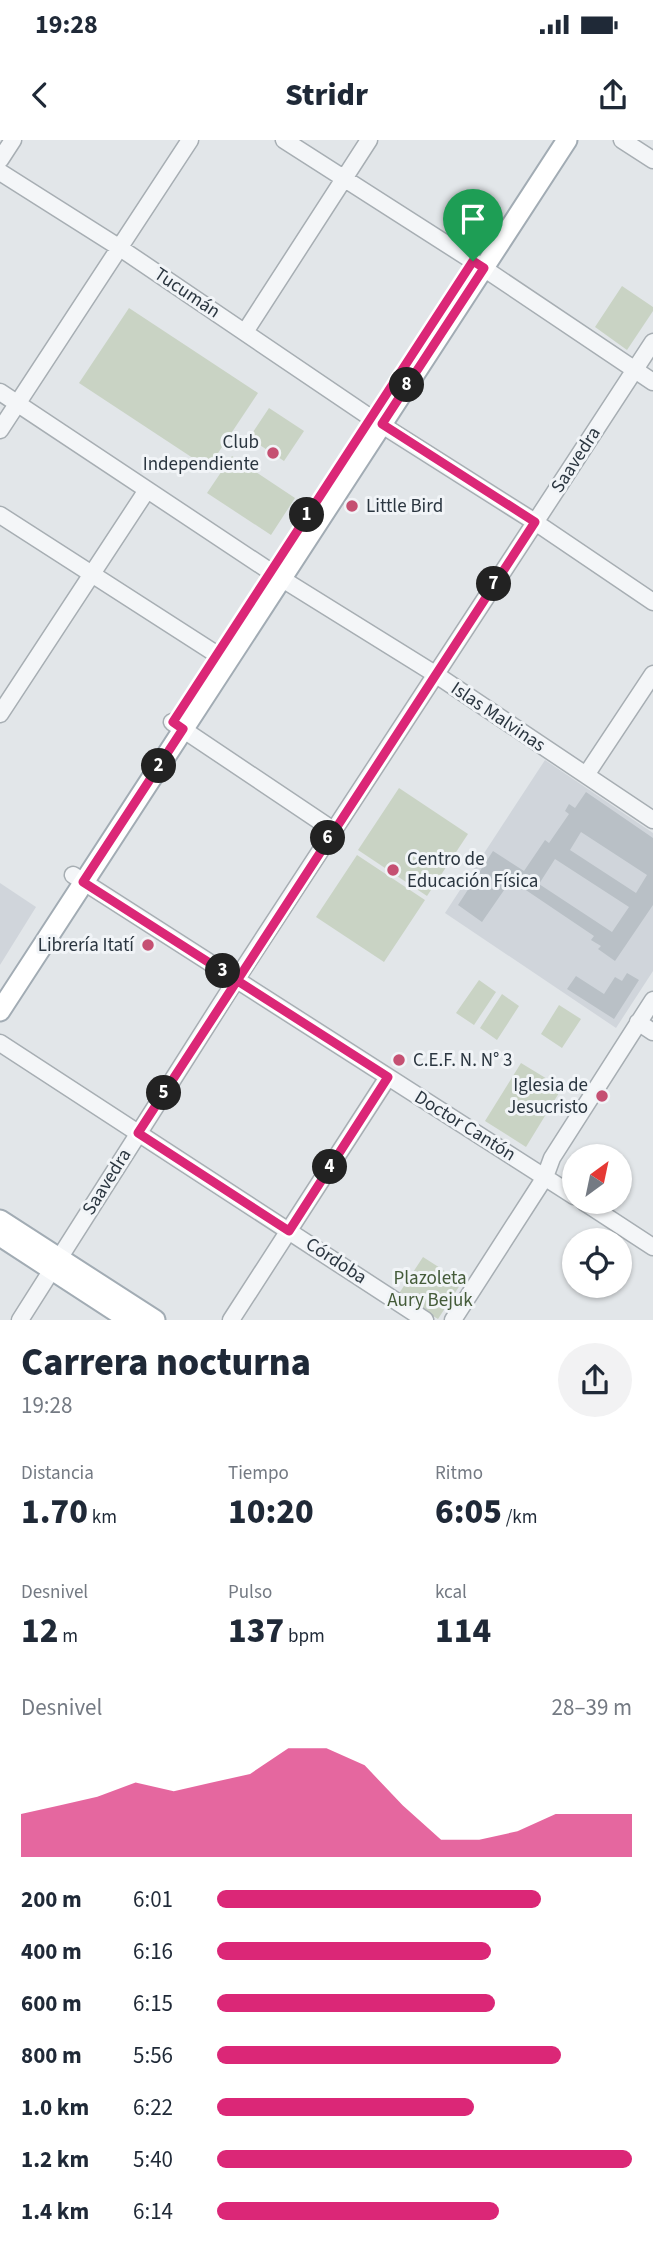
<!DOCTYPE html>
<html lang="es">
<head>
<meta charset="utf-8">
<style>
  :root { --surface:#fff; --page:#f2f2f3; --text:#1f2937; --muted:#747a83; --accent:#db2777 }
  body { margin:0; font-family:"Source Sans 3",sans-serif; background:var(--page); color:var(--text); height:100vh; display:flex; flex-direction:column; font-size:26px; white-space:nowrap }
  * { box-sizing:border-box; margin:0 }
  p { font-size:23px; color:var(--muted) }
  .icon { flex:none; width:38px; height:38px; fill:none; stroke:currentColor; stroke-width:2; stroke-linecap:round; stroke-linejoin:round }
  .map { position:relative; height:1180px; overflow:hidden }
  .details { display:flex; flex-direction:column; background:var(--surface); flex:1 }
  .details>* { flex:none }
  .needle { width:46px; rotate:33deg }
  .controls { position:absolute; left:562px; top:1004px; display:grid; gap:14px }
  .controls a { display:grid; place-items:center; width:70px; height:70px; border-radius:50%; background:var(--surface); box-shadow:0 2px 5px #0004; font-size:35px }
  .pin { position:absolute; display:grid; place-items:center; width:60px; height:60px; color:#fff; margin:-72px -30px; border-radius:50% 50% 50% 0; rotate:-45deg; box-shadow:0 0 7px #0007 }
  .pin .icon { rotate:45deg }
  .km { position:absolute; width:35px; height:35px; margin:-18px; border-radius:50%; background:#222; color:#fff; font-size:19px; line-height:35px; text-align:center }
  .round { display:grid; place-items:center; flex:none; width:74px; height:74px; border-radius:37px; background:var(--page) }
  .summary { display:flex; align-items:center; justify-content:space-between; height:119px; padding:0 21px }
  h1 { font-size:38px; font-weight:800; line-height:52px }
  .figures { display:grid; grid-template-columns:repeat(3,1fr); gap:10px; height:119px; padding:7px 21px }
  .figures div { display:grid; align-content:center }
  .figures b { font-size:35px; font-weight:800 }
  .figures small { font-size:19px; font-weight:400 }
  .figures p { font-size:19px }
  .chart { height:196px; padding:14px 21px }
  .chart p { display:flex; justify-content:space-between }
  .chart svg { width:100%; height:126px; margin-top:7px; fill:var(--accent); opacity:.7 }
  ul { padding:0 21px; list-style:none; font-size:23px }
  li { display:grid; grid-template-columns:112px 84px 1fr; align-items:center; height:52px }
  li i { height:18px; border-radius:9px; background:var(--accent) }
  .status { display:flex; justify-content:space-between; align-items:center; height:49px; padding:0 35px; background:var(--surface); direction:ltr }
  .status svg { height:19px; fill:currentColor }
  header { display:flex; justify-content:space-between; align-items:center; height:91px; padding:0 21px; background:var(--surface); font-size:32px; font-weight:800 }
  .map>svg:first-child { display:block }
  .built { fill:#d0d5db }
  .green { fill:#c9d3c4 }
  .building { fill:#b9c0c6; fill-rule:evenodd }
  .lines { fill:none; stroke-linecap:round; stroke-linejoin:round }
  .minor-casing { stroke:#a7aeb3; stroke-width:19 }
  .major-casing { stroke:#a2acb4; stroke-width:23 }
  .minor { stroke:#f4f6f8; stroke-width:16 }
  .major { stroke:#fff; stroke-width:19 }
  .route-casing { stroke:#fff; stroke-width:14 }
  .route { stroke:#db2777; stroke-width:9 }
  .poi-dot { fill:#c55072; stroke:#f1f4f7; stroke-width:2.5 }
  .labels { text-anchor:middle; dominant-baseline:central; stroke-width:6; stroke-linejoin:round; paint-order:stroke }
  .street-label { font-size:19px; fill:#2b3640; stroke:#f1f4f7 }
  .poi-label { font-size:19px; fill:#2b3640; stroke:#f1f4f7; text-anchor:end }
  .park-label { font-size:19px; fill:#445b39; stroke:#f1f4f7 }
</style>
</head>
<body>
<div class="status"><b>19:28</b><svg viewBox="0 0 49 12"><path d="M0 12V9h3v3zM5 12V6h3v6zM10 12V3h3v9zM15 12V0h3v12zM26 1h20v11H26zM47 4h2v5h-2z"/></svg></div>
<header><svg class="icon" aria-label="back" viewBox="0 0 24 24"><path d="M15 5l-7 7 7 7"/></svg>Stridr<svg class="icon" aria-label="share" viewBox="0 0 24 24"><path d="M12 15V3M7 8l5-5 5 5M5 13v7h14v-7"/></svg></header>
<div class="map">
<svg width="653" height="1180" viewBox="0 0 653 1180">
  <rect width="100%" height="100%" fill="#e2e6e9"/>
  <path class="built" d="M545 620 653 693V831L616 888 445 773Z
    M0 743 36 767 0 825Z"/>
  <path class="green" d="M622 146 653 167V171L627 210 595 187Z
    M129 168 258 253 208 328 79 243Z
    M269 268 304 291 284 321 249 298Z
    M232 316 295 358 271 395 207 353Z
    M399 648 468 694 427 756 358 710Z
    M357 715 425 760 384 822 316 777Z
    M479 840 496 852 474 885 456 873Z
    M502 854 519 866 497 900 480 888Z
    M559 865 581 879 562 908 541 894Z
    M521 923 562 948 526 1007 485 981Z
    M423 1117 462 1142 438 1179 398 1155Z"/>
  <path class="building" d="M586 652 653 698V765L615 821 598 809 601 806 591 800 594 796 511 740 482 782 458 765 493 711 524 731 545 700 549 703 569 674 565 671 569 664 575 668ZM581 692 647 735 636 753 570 710ZM555 719 629 767 612 792 539 744Z
    M627 833 639 840 614 879 567 849 576 836 604 854 615 837 622 841Z"/>
  <g class="lines">
    <g class="minor-casing">
      <path id="minor" d="M284 0 473 121 653 242
        M622 0 653 20
        M0 20 13 0
        M0 32 120 108 371 278 535 382 653 462
        M245 192 369 0
        M0 252 271 432 435 534 653 680
        M0 290 190 0
        M0 375 227 521
        M0 574 147 350
        M172 582 333 690
        M586 635 653 534
        M73 735 574 1056
        M638 882 653 892
        M0 903 425 1180
        M584 1062 653 1107
        M20 1180 236 840 653 202
        M231 1180 388 937
        M453 1180 545 1037 552 1018 653 860"/>
    </g>
    <g class="major-casing">
      <path id="major" d="M0 871 567 0
        M0 1080 155 1180
        M0 1096 129 1180"/>
    </g>
    <use href="#minor" class="minor"/>
    <use href="#major" class="major"/>
  </g>
  <g class="lines">
    <g class="route-casing">
      <path id="route" d="M473 121 173 582 183 589 83 742 388 937 289 1091 138 993 535 382 382 284 484 128 473 121"/>
    </g>
    <use href="#route" class="route"/>
  </g>
  <g class="poi-dot">
    <circle cx="273" cy="313" r="7"/>
    <circle cx="352" cy="366" r="7"/>
    <circle cx="393" cy="730" r="7"/>
    <circle cx="148" cy="805" r="7"/>
    <circle cx="399" cy="920" r="7"/>
    <circle cx="602" cy="956" r="7"/>
  </g>
  <g class="labels">
    <g class="street-label">
      <text transform="translate(187 153) rotate(34)">Tucumán</text>
      <text transform="translate(576 320) rotate(-57)">Saavedra</text>
      <text transform="translate(498 577) rotate(34)">Islas Malvinas</text>
      <text transform="translate(465 986) rotate(32)">Doctor Cantón</text>
      <text transform="translate(107 1042) rotate(-58)">Saavedra</text>
      <text transform="translate(336 1121) rotate(33)">Córdoba</text>
    </g>
    <g class="poi-label">
      <text x="259" y="302">Club<tspan x="259" dy="22">Independiente</tspan></text>
      <text x="366" y="366" text-anchor="start">Little Bird</text>
      <text x="407" y="719" text-anchor="start">Centro de<tspan x="407" dy="22">Educación Física</tspan></text>
      <text x="134" y="805">Librería Itatí</text>
      <text x="413" y="920" text-anchor="start">C.E.F. N. N° 3</text>
      <text x="588" y="945">Iglesia de<tspan x="588" dy="22">Jesucristo</tspan></text>
    </g>
    <g class="park-label">
      <text x="430" y="1138">Plazoleta<tspan x="430" dy="22">Aury Bejuk</tspan></text>
    </g>
  </g>
</svg>
<div class="controls">
<a><svg class="needle" viewBox="-14 -14 28 28"><path d="M0-13l5 13h-10z" fill="#e53935"/><path d="M0 13l5-13h-10z" fill="#747a83"/></svg></a>
<a><svg class="icon" aria-label="locate" viewBox="0 0 24 24"><circle cx="12" cy="12" r="6"/><path d="M12 2v4M12 18v4M2 12h4M18 12h4"/></svg></a>
</div>
<div class="pin" style="left:473px;top:121px;background:#1e9e55"><svg class="icon" aria-label="arrive" viewBox="0 0 24 24"><path d="M6 21V4h12l-3 4 3 4H6"/></svg></div>
<b class="km" style="left:307px;top:375px">1</b>
<b class="km" style="left:159px;top:626px">2</b>
<b class="km" style="left:223px;top:831px">3</b>
<b class="km" style="left:330px;top:1027px">4</b>
<b class="km" style="left:164px;top:953px">5</b>
<b class="km" style="left:328px;top:698px">6</b>
<b class="km" style="left:494px;top:444px">7</b>
<b class="km" style="left:407px;top:245px">8</b>
</div>
<section class="details">
<div class="summary"><div><h1>Carrera nocturna</h1><p>19:28</p></div><a class="round"><svg class="icon" aria-label="share" viewBox="0 0 24 24"><path d="M12 15V3M7 8l5-5 5 5M5 13v7h14v-7"/></svg></a></div>
<div class="figures">
<div><p>Distancia</p><b>1.70<small> km</small></b></div>
<div><p>Tiempo</p><b>10:20</b></div>
<div><p>Ritmo</p><b>6:05<small> /km</small></b></div>
</div>
<div class="figures">
<div><p>Desnivel</p><b>12<small> m</small></b></div>
<div><p>Pulso</p><b>137<small> bpm</small></b></div>
<div><p>kcal</p><b>114</b></div>
</div>
<div class="chart"><p><span>Desnivel</span>28–39 m</p>
<svg viewBox="0 0 160 44" preserveAspectRatio="none"><path d="M0 44V29L10 26L20 23L30 18L40 21L50 18L60 15L70 6L80 6L90 12L100 26L110 38L120 38L130 35L140 29L150 29L160 29V44z"/></svg>
</div>
<ul>
<li><b>200 m</b>6:01<i style="width:78%"></i></li>
<li><b>400 m</b>6:16<i style="width:66%"></i></li>
<li><b>600 m</b>6:15<i style="width:67%"></i></li>
<li><b>800 m</b>5:56<i style="width:83%"></i></li>
<li><b>1.0 km</b>6:22<i style="width:62%"></i></li>
<li><b>1.2 km</b>5:40<i style="width:100%"></i></li>
<li><b>1.4 km</b>6:14<i style="width:68%"></i></li>
</ul>
</section>
</body>
</html>
